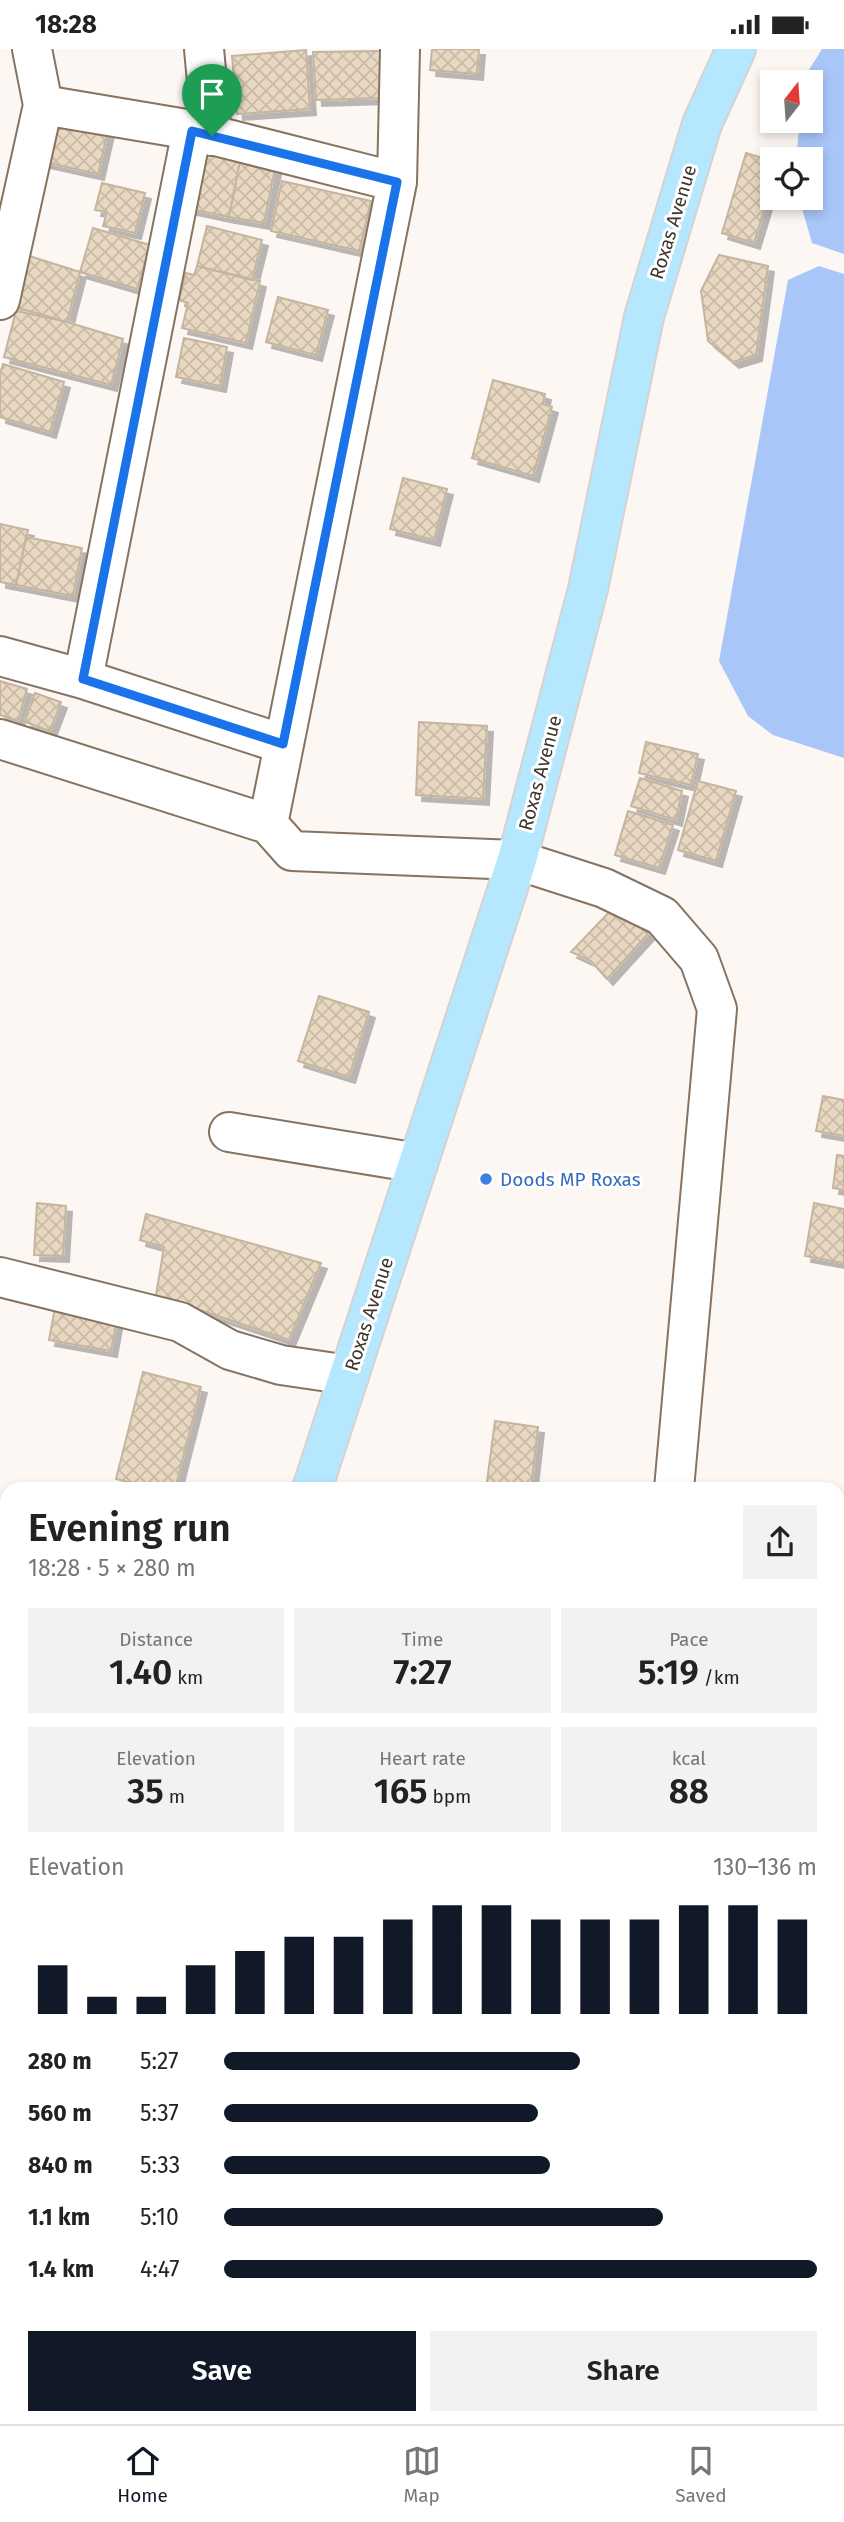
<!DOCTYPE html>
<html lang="en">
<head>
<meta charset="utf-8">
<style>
  :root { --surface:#fff; --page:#f2f2f2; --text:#222; --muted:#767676; --line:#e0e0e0; --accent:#111827 }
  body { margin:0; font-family:"Fira Sans",sans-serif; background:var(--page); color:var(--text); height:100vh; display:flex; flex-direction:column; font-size:26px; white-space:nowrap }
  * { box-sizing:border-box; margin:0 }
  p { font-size:23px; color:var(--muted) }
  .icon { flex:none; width:38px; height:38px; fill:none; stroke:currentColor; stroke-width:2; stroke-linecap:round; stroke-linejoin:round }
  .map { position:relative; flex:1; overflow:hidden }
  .drawer { position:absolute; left:0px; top:1433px; width:845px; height:943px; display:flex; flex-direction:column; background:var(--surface); border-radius:21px 21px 0 0; box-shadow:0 4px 10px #0003 }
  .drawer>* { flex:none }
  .needle { width:46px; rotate:17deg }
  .controls { position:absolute; left:760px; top:21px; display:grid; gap:14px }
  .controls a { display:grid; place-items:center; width:63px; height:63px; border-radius:0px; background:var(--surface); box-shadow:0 4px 10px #0003; font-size:35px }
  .pin { position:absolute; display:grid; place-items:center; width:60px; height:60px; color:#fff; margin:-72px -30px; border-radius:50% 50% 50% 0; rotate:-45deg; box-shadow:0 0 7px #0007 }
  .pin .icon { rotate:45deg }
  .round { display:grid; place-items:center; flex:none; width:74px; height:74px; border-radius:0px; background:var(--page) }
  .overview { display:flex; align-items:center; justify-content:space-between; height:119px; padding:0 28px }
  h1 { font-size:38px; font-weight:600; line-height:52px }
  .figures { display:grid; grid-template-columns:repeat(3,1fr); gap:10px; height:119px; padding:7px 28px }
  .figures div { display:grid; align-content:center; border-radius:0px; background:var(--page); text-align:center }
  .figures b { font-size:35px; font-weight:600 }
  .figures small { font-size:19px; font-weight:400 }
  .figures p { font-size:19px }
  .chart { height:196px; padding:14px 28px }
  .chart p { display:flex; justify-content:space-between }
  .chart svg { width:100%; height:126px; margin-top:7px; stroke:var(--accent); stroke-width:6 }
  .primary-button { display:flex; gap:14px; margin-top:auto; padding:14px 28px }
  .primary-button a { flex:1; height:80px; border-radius:0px; background:var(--accent); color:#fff; font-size:28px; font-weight:600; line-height:80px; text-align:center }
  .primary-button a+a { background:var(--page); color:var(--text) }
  ul { padding:0 28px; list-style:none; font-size:23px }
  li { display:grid; grid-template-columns:112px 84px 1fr; align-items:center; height:52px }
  li i { height:18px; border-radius:9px; background:var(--accent) }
  .status { display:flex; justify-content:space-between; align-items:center; height:49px; padding:0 35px; background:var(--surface); direction:ltr }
  .status svg { height:19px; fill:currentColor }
  .dock { display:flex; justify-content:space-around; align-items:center; height:98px; border-top:2px solid var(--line); background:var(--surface); font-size:19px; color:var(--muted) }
  .dock a { display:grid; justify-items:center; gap:4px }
  .dock .selected { color:var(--accent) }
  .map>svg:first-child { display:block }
  .water { fill:#a8c6f8 }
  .building { fill:url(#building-cross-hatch); stroke:#c5b59f; stroke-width:2; filter:url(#shadow) }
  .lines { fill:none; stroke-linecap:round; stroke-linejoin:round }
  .service-casing { stroke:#867361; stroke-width:24 }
  .minor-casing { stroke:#867361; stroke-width:42 }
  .secondary-casing { stroke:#867361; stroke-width:42 }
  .primary-casing { stroke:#d4d3d1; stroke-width:42 }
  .service { stroke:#fff; stroke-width:21 }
  .minor { stroke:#fff; stroke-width:38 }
  .secondary { stroke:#daf4ff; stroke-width:38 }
  .primary { stroke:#b5e8fe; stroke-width:38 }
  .route-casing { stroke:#fff; stroke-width:14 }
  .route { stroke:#1a73e8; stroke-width:9 }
  .shop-dot { fill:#3f7fe0; stroke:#fff; stroke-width:2.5 }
  .labels { text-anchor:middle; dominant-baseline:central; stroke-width:6; stroke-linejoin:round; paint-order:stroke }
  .street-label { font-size:19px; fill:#3d352d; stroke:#fff }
  .shop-label { font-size:19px; fill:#366cbe; stroke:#fff; text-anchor:start }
</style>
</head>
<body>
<div class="status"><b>18:28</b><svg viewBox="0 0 49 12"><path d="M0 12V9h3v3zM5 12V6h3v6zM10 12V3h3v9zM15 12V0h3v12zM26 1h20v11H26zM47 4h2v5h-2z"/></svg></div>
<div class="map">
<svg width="844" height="2375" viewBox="0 0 844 2375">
  <defs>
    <pattern id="building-cross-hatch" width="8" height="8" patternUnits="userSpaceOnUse" patternTransform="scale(1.75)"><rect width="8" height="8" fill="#e9d8c1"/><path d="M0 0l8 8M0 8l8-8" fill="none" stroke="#c9baa6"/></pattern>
    <filter id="shadow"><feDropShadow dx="6" dy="6" stdDeviation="0" flood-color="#0004"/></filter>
  </defs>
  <rect width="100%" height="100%" fill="#fcf7f3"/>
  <path class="water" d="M822 0H844V205L812 194 799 149H810V110H796L800 72H810V33H804V29Z
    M819 217 844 225V709L773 686 748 667 719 612 788 231Z"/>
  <path class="building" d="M432 0H479L477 25 430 21Z
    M306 1 310 60 237 65 232 7Z
    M380 2 382 49 316 51 313 3Z
    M55 64 109 77 98 125 44 113Z
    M203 104 240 112 229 168 191 160Z
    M746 104 772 112V135L754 194 722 184Z
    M240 112 275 120 264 174 229 168Z
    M282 132 371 152 359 202 271 182Z
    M102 134 145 144 135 184 103 177 107 163 95 161Z
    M207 177 262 191 252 231 197 217Z
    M93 179 150 196 137 240 80 223Z
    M26 206 80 223 67 273 12 257Z
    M719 206 768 217 756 306 733 313 708 292 701 242Z
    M197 217 260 232 246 294 182 279 188 254 179 251 186 224 194 226Z
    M278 248 328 261 316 306 266 293Z
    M16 262 67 273 123 290 111 336 4 308Z
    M184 289 227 298 220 337 176 328Z
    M3 315 64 333 50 383 0 368V325Z
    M493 331 545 345 543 355 552 358 533 427 472 409Z
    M403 429 447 440 434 491 390 480Z
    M0 475 28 481 16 536 0 533Z
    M26 488 82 499 73 547 16 536Z
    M0 632 27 640 18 672 0 666Z
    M35 644 61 653 50 682 25 673Z
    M419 673 487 677 483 750 416 746Z
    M646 693 698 705 691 736 639 724Z
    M640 729 682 742 676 771 631 757Z
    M698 732 736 742 716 812 678 801Z
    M628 762 673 776 659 819 615 806Z
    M613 859 632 868 648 885 607 930 591 912 571 903Z
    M319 947 369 963 349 1028 298 1012Z
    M823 1047 844 1051V1087L816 1082Z
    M837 1106 844 1107V1141L833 1139Z
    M37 1154 66 1157 63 1207 34 1206Z
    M814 1154 844 1160V1214L805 1207Z
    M146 1165 321 1214 289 1291 156 1246 164 1198 140 1191Z
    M56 1253 118 1264 111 1302 49 1291Z
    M143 1323 201 1338 175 1440H156L116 1430Z
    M495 1372 538 1378 531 1440H486Z
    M838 1496 844 1519V1535L838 1536Z
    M7 1625V1696L0 1694V1645Z
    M838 1682H844V1844L838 1808Z
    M7 1773V1826L0 1828V1775Z
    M844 2175V2375H827L826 2370H838V2176Z
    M7 2298V2370H107L109 2375H0V2300Z
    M175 2370H241L242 2375H177Z
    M458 2370H509L482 2375H459Z"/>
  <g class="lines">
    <g class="service-casing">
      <path id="service" d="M0 2250 7 2270
        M735 2370 736 2375"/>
    </g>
    <g class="minor-casing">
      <path id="minor" d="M204 0 212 87
        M400 0 397 133 268 775 292 802 517 811 604 839 662 867 699 910 717 960 674 1440
        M43 56 192 81 397 133
        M0 251 43 56 32 0
        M0 607 83 630 283 695
        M83 630 192 81
        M0 690 268 775
        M229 1083 418 1114
        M0 1228 180 1273 230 1301 281 1316 349 1326
        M0 1751 7 1753"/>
    </g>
    <g class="secondary-casing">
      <path id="secondary" d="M838 1572 844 1569
        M310 2370 311 2375"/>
    </g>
    <g class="primary-casing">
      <path id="primary" d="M312 1440 517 811 588 540 644 268 702 75 736 0
        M0 1872 7 1870"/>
    </g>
    <use href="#service" class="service"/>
    <use href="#minor" class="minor"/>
    <use href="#secondary" class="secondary"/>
    <use href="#primary" class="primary"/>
  </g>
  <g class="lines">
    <g class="route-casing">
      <path id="route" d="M192 82 397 133 283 695 83 630Z"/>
    </g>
    <use href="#route" class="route"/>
  </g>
  <circle class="shop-dot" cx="486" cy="1130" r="7"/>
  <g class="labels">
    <g class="street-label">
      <text transform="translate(673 173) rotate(-73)">Roxas Avenue</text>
      <text transform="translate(540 724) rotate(-75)">Roxas Avenue</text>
      <text transform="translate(369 1265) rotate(-72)">Roxas Avenue</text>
    </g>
    <g class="shop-label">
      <text x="500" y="1130">Doods MP Roxas</text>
    </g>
  </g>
</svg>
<div class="controls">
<a><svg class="needle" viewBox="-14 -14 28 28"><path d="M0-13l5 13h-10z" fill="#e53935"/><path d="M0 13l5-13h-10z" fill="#767676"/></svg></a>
<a><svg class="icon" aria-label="locate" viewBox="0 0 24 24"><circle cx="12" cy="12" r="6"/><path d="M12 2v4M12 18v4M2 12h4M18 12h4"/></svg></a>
</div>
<div class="pin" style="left:212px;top:87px;background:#1e9e55"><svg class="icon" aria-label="arrive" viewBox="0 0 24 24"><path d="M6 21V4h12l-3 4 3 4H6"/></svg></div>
<section class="drawer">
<div class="overview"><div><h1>Evening run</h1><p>18:28 · 5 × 280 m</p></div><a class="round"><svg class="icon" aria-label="share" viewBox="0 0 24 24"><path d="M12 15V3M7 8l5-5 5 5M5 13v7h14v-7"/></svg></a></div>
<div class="figures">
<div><p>Distance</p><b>1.40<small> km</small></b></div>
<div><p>Time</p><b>7:27</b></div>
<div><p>Pace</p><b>5:19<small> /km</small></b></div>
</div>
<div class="figures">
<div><p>Elevation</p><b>35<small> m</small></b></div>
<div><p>Heart rate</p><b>165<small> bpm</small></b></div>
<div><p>kcal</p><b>88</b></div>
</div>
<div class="chart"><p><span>Elevation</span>130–136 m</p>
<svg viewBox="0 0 160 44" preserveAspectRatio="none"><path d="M5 44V27M15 44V38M25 44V38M35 44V27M45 44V22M55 44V17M65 44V17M75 44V11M85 44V6M95 44V6M105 44V11M115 44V11M125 44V11M135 44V6M145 44V6M155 44V11"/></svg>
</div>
<ul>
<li><b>280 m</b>5:27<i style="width:60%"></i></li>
<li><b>560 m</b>5:37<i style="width:53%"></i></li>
<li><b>840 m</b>5:33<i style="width:55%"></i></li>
<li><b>1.1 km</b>5:10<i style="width:74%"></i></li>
<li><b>1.4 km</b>4:47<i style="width:100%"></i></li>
</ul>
<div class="primary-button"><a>Save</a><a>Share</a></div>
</section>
</div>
<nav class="dock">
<a class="selected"><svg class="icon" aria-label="home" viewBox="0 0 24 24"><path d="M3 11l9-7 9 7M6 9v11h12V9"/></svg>Home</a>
<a><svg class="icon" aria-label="map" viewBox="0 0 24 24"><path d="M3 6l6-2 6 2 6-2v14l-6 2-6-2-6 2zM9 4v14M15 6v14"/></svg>Map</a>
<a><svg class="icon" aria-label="saved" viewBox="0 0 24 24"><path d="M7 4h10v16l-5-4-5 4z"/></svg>Saved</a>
</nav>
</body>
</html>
